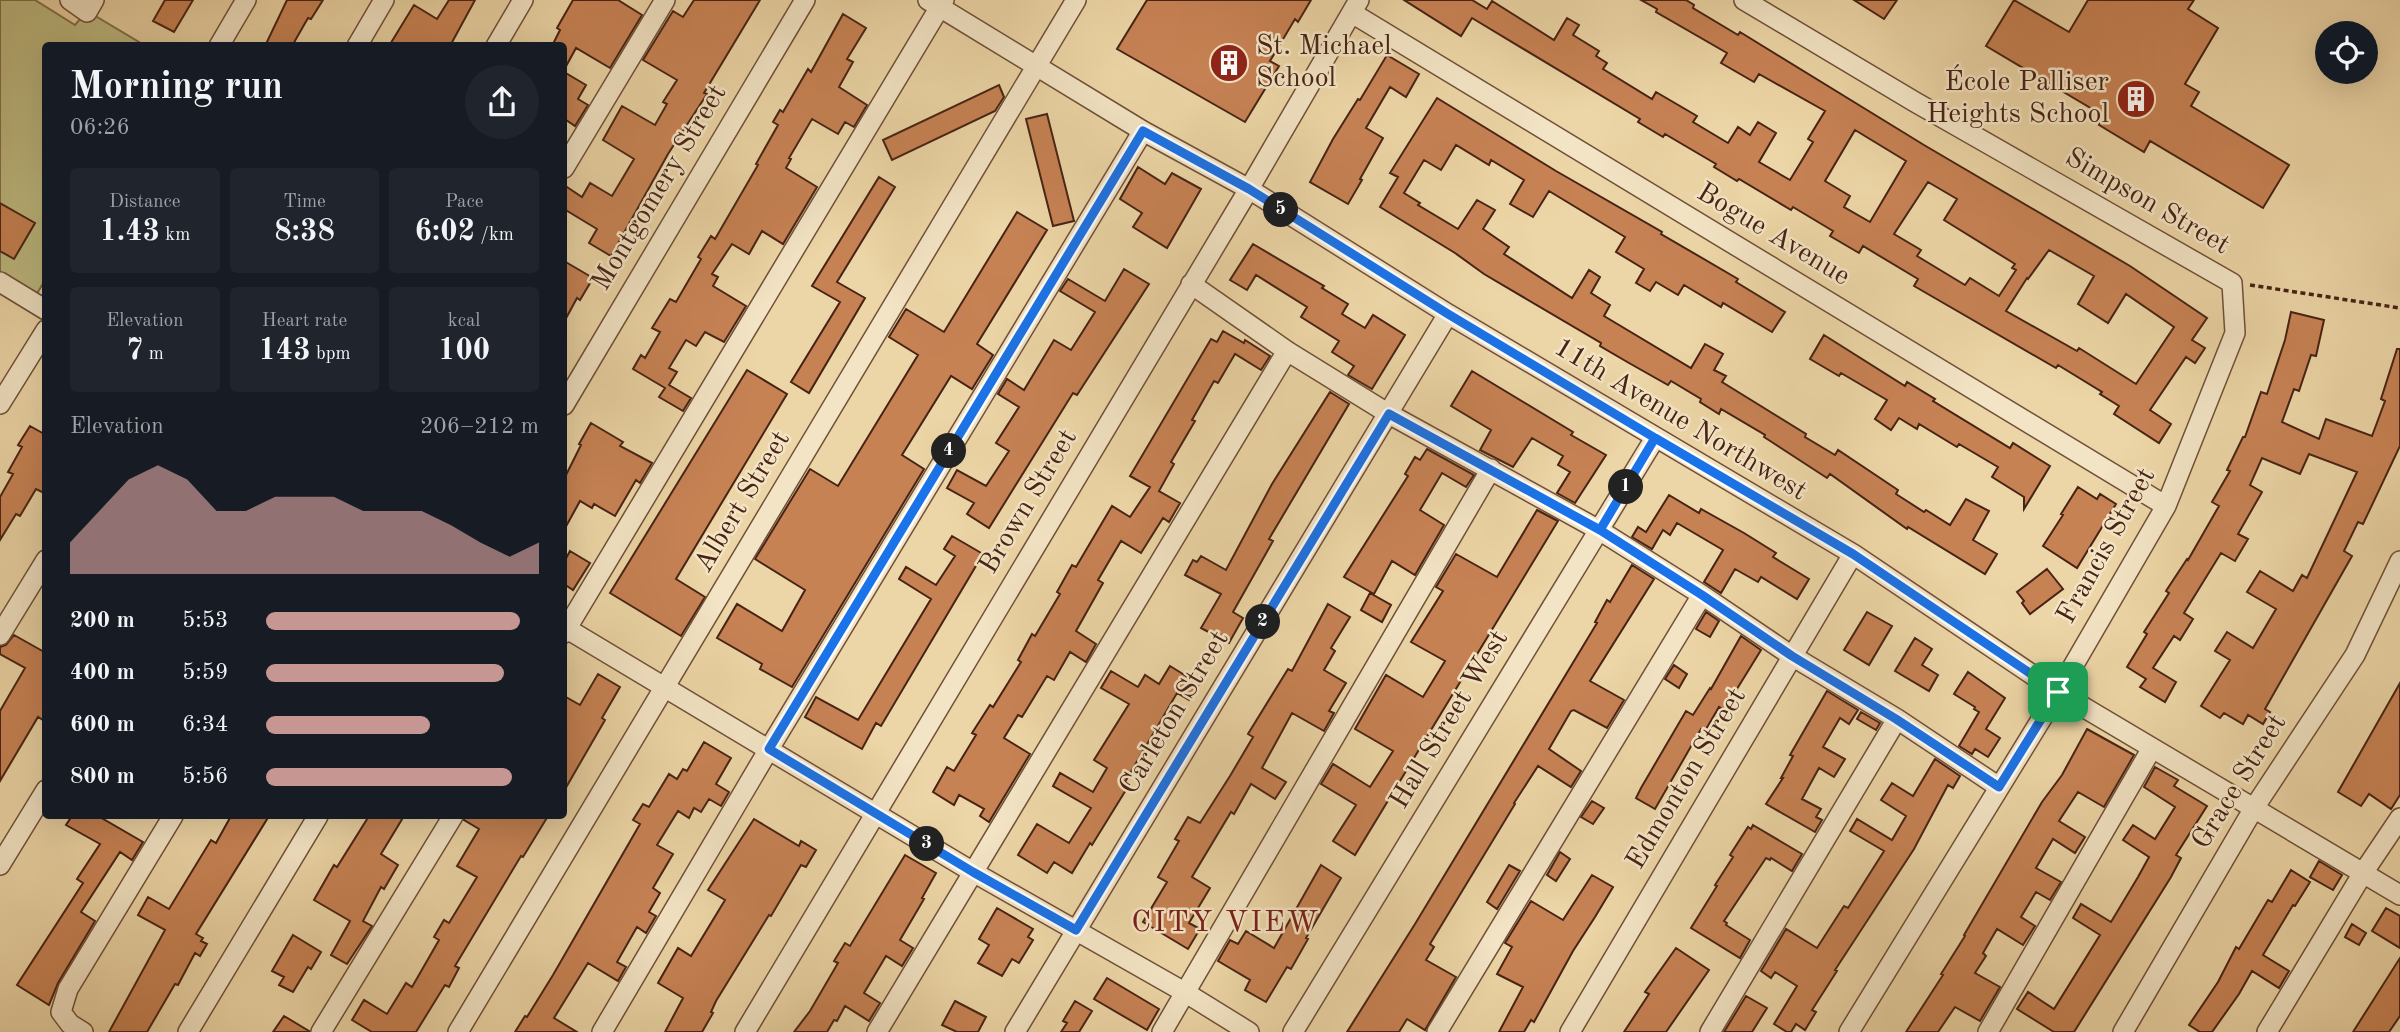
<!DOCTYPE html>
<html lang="en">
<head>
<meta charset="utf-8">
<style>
  :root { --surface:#171b24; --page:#20242c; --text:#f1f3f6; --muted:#9ea1a6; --accent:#c59692 }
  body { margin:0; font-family:"Old Standard TT",serif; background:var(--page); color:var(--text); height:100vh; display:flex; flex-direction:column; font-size:26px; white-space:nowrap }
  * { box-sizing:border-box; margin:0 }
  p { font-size:23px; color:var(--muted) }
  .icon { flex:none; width:38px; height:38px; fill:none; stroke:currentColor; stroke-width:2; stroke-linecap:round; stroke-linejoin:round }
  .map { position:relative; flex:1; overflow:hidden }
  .details { position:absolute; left:42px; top:42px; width:525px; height:777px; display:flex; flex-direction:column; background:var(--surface); border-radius:7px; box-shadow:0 7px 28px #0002 }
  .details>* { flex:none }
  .fabs { position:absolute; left:2315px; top:21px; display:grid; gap:14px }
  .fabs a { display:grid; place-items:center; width:63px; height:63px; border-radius:50%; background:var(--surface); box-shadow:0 7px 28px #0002; font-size:35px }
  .pin { position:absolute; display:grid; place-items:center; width:60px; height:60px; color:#fff; margin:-30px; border-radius:14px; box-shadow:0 4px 10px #0006 }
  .km { position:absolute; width:35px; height:35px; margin:-18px; border-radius:50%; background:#222; color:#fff; font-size:19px; line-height:35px; text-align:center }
  .round { display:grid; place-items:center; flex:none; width:74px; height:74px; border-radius:37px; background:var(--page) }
  .head { display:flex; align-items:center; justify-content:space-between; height:119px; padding:0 28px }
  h1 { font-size:38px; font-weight:600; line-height:52px }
  .figures { display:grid; grid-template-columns:repeat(3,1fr); gap:10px; height:119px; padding:7px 28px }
  .figures div { display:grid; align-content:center; border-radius:7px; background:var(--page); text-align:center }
  .figures b { font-size:30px; font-weight:600 }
  .figures small { font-size:19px; font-weight:400 }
  .figures p { font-size:19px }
  .chart { height:196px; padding:14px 28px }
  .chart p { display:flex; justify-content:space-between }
  .chart svg { width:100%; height:126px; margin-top:7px; fill:var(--accent); opacity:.7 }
  ul { padding:0 28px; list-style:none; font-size:23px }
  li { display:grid; grid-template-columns:112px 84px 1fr; align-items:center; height:52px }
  li i { height:18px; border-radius:9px; background:var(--accent) }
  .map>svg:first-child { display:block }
  .green { fill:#bfbb82; stroke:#836f4c; stroke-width:2 }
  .building { fill:#c78254; stroke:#472315; stroke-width:2; fill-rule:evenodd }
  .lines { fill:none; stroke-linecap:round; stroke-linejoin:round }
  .minor-casing { stroke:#705039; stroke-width:22 }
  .path { stroke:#472315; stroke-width:3.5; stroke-dasharray:5 3.5; stroke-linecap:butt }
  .minor { stroke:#f3e4c5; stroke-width:19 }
  .route-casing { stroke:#fff; stroke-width:14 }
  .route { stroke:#1a73e8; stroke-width:9 }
  .labels { text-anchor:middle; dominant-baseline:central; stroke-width:5; stroke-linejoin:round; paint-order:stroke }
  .poi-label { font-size:28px; fill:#472315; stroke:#f3e4c5; text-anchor:start }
  .street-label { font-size:28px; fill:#472315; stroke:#f3e4c5 }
  .neighbourhood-label { font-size:30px; letter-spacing:2px; fill:#7a1f14; stroke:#f3e4c5 }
</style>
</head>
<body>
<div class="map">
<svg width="2400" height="1032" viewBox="0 0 2400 1032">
  <rect width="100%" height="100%" fill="#ecd5a6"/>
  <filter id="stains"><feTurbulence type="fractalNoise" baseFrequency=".00286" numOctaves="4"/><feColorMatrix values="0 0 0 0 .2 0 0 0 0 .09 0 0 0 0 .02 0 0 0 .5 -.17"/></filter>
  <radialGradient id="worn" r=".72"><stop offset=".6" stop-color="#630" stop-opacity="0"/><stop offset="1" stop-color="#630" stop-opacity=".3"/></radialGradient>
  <path class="green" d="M0 0H35L75 25 87 11 144 45 46 46 45 280 38 292 22 294 0 281Z"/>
  <path class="building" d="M165 0H193L174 32 153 21Z
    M287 0H323L311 19 308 18 292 46H265Z
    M449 0H475L450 46H389L414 5 437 19Z
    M573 0H618L642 15 610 68 576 48 564 70V46H552L560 30 557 28Z
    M694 0H760L704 93 707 94 668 154 611 256 589 243 597 229 564 209V185L582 197 590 183 612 196 634 159 603 140 622 106 655 125 667 104 663 102 677 80 643 60 673 11 683 17Z
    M1147 0H1311L1298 22 1295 19 1270 61 1279 66 1245 122 1117 49Z
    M1404 0H1472L1487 9 1492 1 1554 40 1567 18 1579 25 1573 35 1599 51 1596 56 1607 63 1603 69 1652 99 1656 92 1697 116 1693 122 1728 143 1738 127 1750 135 1758 122 1776 133 1759 162 1790 180 1813 142 1808 139 1825 111 1759 74 1754 82 1721 63 1727 53 1656 12 1657 9 1641 0H1686L1694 5 1693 8 1738 35 1740 32 1924 145 2130 266 2207 318 2192 340 2205 348 2195 363 2186 357 2150 410 2171 424 2159 443 2114 414 2119 406 2100 394 2102 392 2058 365 2056 368 1914 286 1918 279 1863 246 1859 253 1830 236 1833 231 1793 207 1791 210 1739 179 1737 181 1714 167 1716 164 1665 134 1663 137 1638 122 1640 119 1472 18 1461 36ZM1855 130 1906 161 1870 222 1844 207 1850 196 1825 181ZM1928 182 1957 199 1944 220 2015 264 2012 268 2016 270 1999 296 1970 278 1965 285 1917 256 1921 250 1894 234ZM2049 250 2094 276 2078 304 2108 323 2126 294 2174 327 2136 384 2079 348 2077 351 2006 311 2027 278 2028 279Z
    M1854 0H1897L1884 19Z
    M2014 0 2069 32 2088 0H2194L2188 9 2218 28 2185 84 2199 92 2191 106 2289 165 2263 208 2150 141 2144 152 2099 125 2104 116 1986 46Z
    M843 14 866 28 847 59 853 62 839 87 867 105 854 127 845 122 838 134 812 119 789 158 791 159 786 168 817 187 783 244 762 231 749 254 732 244 712 274 718 277 713 286 746 306 724 342 705 332 696 346 686 340 669 368 677 372 669 385 691 398 683 411 659 397 665 388 633 369 641 355 645 358 660 332 652 328 670 299 676 302 701 259 698 257 711 236 715 239 758 165 756 164 778 125 773 122 780 110 783 112 808 69 811 72Z
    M1387 55 1419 74 1406 97 1390 87 1366 128 1383 138 1360 179 1362 180 1348 204 1310 182 1333 139 1358 99 1360 100Z
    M564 72 586 85 578 99 588 105 575 126 566 120 564 125Z
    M999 85 1004 97 995 111 892 160 883 140Z
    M1437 98 1556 171 1662 232 1661 234 1738 279 1736 282 1785 312 1772 332 1723 303 1721 307 1684 285 1678 295 1656 282 1650 291 1636 283 1644 269 1616 252 1625 237 1549 191 1533 217 1510 204 1524 180 1491 160 1489 165 1456 145 1441 170 1424 160 1404 193 1420 203 1418 205 1458 229 1477 200 1495 210 1483 229 1509 247 1504 254 1572 298 1589 270 1600 277 1591 293 1610 305 1604 316 1691 368 1705 344 1723 354 1714 370 1726 376 1722 382 1806 434 1805 437 1835 455 1838 450 1898 490 1896 494 1924 512 1926 510 1950 525 1966 499 1989 511 1973 540 1997 554 1985 574 1908 527 1907 529 1830 474 1827 478 1764 437 1765 435 1721 409 1719 414 1700 402 1701 399 1671 381 1668 385 1629 363 1600 346 1601 343 1484 274 1455 253 1380 207 1398 177 1390 173Z
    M1047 114 1074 221 1053 226 1026 119Z
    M1138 167 1165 184 1172 173 1201 189 1167 248 1133 227 1142 213 1120 199Z
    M879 177 895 187 837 282 865 298 809 393 791 382 840 302 812 286Z
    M0 203 35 223 14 259 0 251Z
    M1017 212 1047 230 977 344 993 355 972 389 951 376 902 455 924 469 792 687 760 669 762 664 717 638 737 604 782 631 805 590 755 559 810 469 838 486 918 355 889 337 906 309 944 332Z
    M1253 244 1324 286 1322 288 1348 304 1342 314 1365 328 1373 315 1405 335 1372 389 1348 375 1354 366 1332 352 1339 341 1301 317 1307 307 1256 275 1247 290 1230 280Z
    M564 261 593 278 580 300 577 298 564 322Z
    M1124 269 1149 284 1077 395 1073 393 989 528 967 514 974 503 947 488 957 470 986 486 1009 451 996 443 1019 407 998 394 1007 379 1024 390 1054 340 1071 350 1095 312 1060 291 1068 279 1105 301Z
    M2291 312 2324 320 2316 356 2311 355 2299 391 2294 389 2282 422 2319 439 2326 419 2372 436 2385 401 2381 399 2397 349H2400V446L2363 524 2358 522 2344 551 2352 556 2265 709 2270 712 2263 724 2248 715 2243 724 2224 713 2220 718 2201 706 2230 660 2215 651 2227 632 2253 648 2276 609 2247 592 2260 571 2293 591 2302 575 2307 578 2357 472 2309 454 2300 474 2262 458 2250 485 2262 492 2238 534 2248 539 2235 561 2221 553 2184 613 2193 619 2180 640 2174 636 2153 668 2176 682 2165 702 2140 687 2146 679 2127 667 2147 634 2144 632 2169 593 2166 591 2187 559 2188 560 2219 506 2212 502 2230 471 2227 470 2243 437H2245L2261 392 2267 394 2285 340Z
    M1223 331 1244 343 1245 340 1270 356 1261 370 1235 354 1218 383 1214 381 1192 420 1195 421 1171 462 1174 464 1159 491 1180 503 1169 522 1163 518 1141 553 1121 541 1098 580 1103 583 1076 631 1096 644 1086 662 1070 652 1054 680 1047 676 1022 717 1018 715 1004 738 1030 754 989 822 980 816 984 809 959 795 954 805 933 792 947 767 954 771 976 735 972 733 990 705 993 707 1021 662 1018 660 1032 634 1035 636 1060 594 1057 592 1072 565 1076 567 1112 506 1130 517 1150 487 1130 476 1211 339 1217 342Z
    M1824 335 1905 386 1907 382 1935 399 1933 401 2010 448 2013 443 2050 466 2024 509V497L1992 477 1998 467 1959 444 1957 447 1919 424 1917 429 1899 418 1891 430 1875 419 1887 400 1841 373 1839 376 1810 359Z
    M747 370 787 394 676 579 705 597 681 636 610 593Z
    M1472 371 1573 432 1571 435 1606 455 1575 503 1557 493 1570 472 1558 465 1563 456 1532 438 1513 467 1480 450 1491 430 1451 406Z
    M1330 392 1349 404 1269 539 1273 541 1233 612 1243 618 1229 643 1201 628 1221 594 1185 575 1193 560 1197 562 1201 556 1226 570 1272 484Z
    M591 423 623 442 620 446 652 463 640 483 636 480 615 516 594 504 592 508 580 501 564 530V479L581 445 579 444Z
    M30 426 46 435V494L36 489 20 516 16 514 0 540V497L13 474 8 472 22 447 18 445Z
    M1427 449 1474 475 1466 487 1442 473 1420 510 1444 525 1415 575 1392 561 1374 594 1344 577 1408 476 1405 474 1415 457 1420 460Z
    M2078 487 2097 499 2100 494 2116 504 2077 568 2043 546 2063 515 2061 514Z
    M1669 495 1699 513 1701 509 1744 533 1776 553 1773 557 1809 579 1797 599 1761 577 1758 582 1735 569 1721 593 1704 582 1723 550 1677 523 1670 535 1663 530 1652 549 1632 537 1638 527 1646 532Z
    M1537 510 1558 521 1355 855 1333 841 1356 805 1321 784 1333 764 1370 787 1393 751 1355 729 1386 675 1423 697 1445 661 1411 642 1443 591 1436 587 1456 554 1497 577Z
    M952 536 983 554 881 726 876 723 862 749 805 717 816 697 858 720 931 599 899 579 906 567 936 585 955 556 944 549Z
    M570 551 590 563 573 590 564 584V562Z
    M1632 565 1654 579 1590 681 1624 700 1607 728 1574 710 1571 711 1549 749 1581 771 1571 787 1538 766 1514 803 1515 804 1430 944 1434 947 1426 960 1456 977 1425 1030 1407 1019 1399 1032H1347L1415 924 1597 623 1595 622 1607 600 1610 602Z
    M2047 569 2063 589 2030 614 2022 603 2024 601 2017 592Z
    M1370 593 1391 605 1382 622 1361 610Z
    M1328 604 1350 617 1331 648 1335 651 1324 670 1346 683 1329 711 1334 713 1324 731 1292 713 1262 768 1286 782 1275 799 1251 784 1234 814 1231 812 1192 877 1210 888 1189 923 1200 929 1188 949 1143 922 1167 882 1158 877 1179 841 1175 839 1188 817 1200 823 1230 776 1253 737 1248 734 1288 669 1292 671Z
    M1706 612 1719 621 1710 637 1696 629Z
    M1867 612 1892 626 1869 665 1844 650Z
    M14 635 46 653V722L38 717 0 781V711L25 668 0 654V647L6 645Z
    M1741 636 1761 650 1724 710 1719 707 1705 731 1701 729 1655 809 1636 798 1641 788 1686 711 1693 715 1710 688 1711 689Z
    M1915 638 1932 649 1922 665 1938 675 1929 691 1895 671Z
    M1674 665 1687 674 1679 688 1665 679Z
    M1170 666 1199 684 1189 700 1177 693 1125 782 1129 785 1092 845 1090 843 1072 873 1054 862 1047 873 1018 855 1037 824 1069 843 1091 808 1053 786 1060 773 1093 792 1107 768 1094 760 1129 704 1101 688 1111 671 1138 687 1145 675 1159 684Z
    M1968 672 2005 698 1986 729 2000 738 1988 757 1975 749 1972 754 1959 746 1979 712 1974 709 1975 707 1954 694Z
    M598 674 620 687 602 718 605 720 564 791V696L580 705Z
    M2400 683V795L2391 809 2369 794 2361 806 2338 792Z
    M1827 691 1858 710 1849 724 1840 718 1823 747 1845 759 1834 777 1819 768 1802 799 1821 809 1816 817 1822 820 1815 832 1766 804 1783 778H1781L1793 756 1790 755Z
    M1861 712 1880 723 1876 730 1857 719Z
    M2087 729 2134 755 2104 807 2078 792 2059 821 2085 837 2075 853 2053 839 2036 868 2061 882 2050 900 2036 892 2021 917 2035 926 2023 945 1997 929 1983 953 1986 956 1975 973 2000 987 1980 1021 1955 1007 1938 1032H1906L1943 975 1941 974 1965 936 1964 935 2042 802 2062 775Z
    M704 742 731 758 716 784 729 792 721 806 709 799 701 812 694 808 689 818 678 811 657 845 673 854 653 888 660 893 649 912 656 916 646 933 637 927 617 962 626 967 618 981 588 963 554 1018 577 1032H515L525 1016 527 1017 553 975 640 824 633 820 643 804 649 807 669 774 677 779 683 769 687 771Z
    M1935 759 1960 776 1953 788 1948 785 1914 849 1835 970 1837 971 1812 1010 1816 1012 1805 1030 1796 1024 1791 1032H1787L1774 1024 1797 986 1775 972 1771 978 1761 971 1786 929 1817 948 1844 906 1848 908 1884 851 1850 831 1857 819 1892 840 1906 816 1881 800 1892 783 1913 796Z
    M2155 767 2178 780 2174 786 2207 806 2176 855 2181 858 2171 877 2074 1032H2054L2017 1009 2028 992 2054 1009 2100 935 2073 918 2081 904 2111 922 2138 877 2149 857 2123 840 2133 825 2155 839 2175 807 2144 787Z
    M1592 801 1604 808 1593 824 1581 817Z
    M72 816H98L143 842 132 860 120 852 81 912 95 921 58 983 49 1005 17 985 83 883 77 879 100 844 66 825Z
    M231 816H269L196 934 203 938 201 941 207 944 200 956 195 953 178 985 175 984 147 1032H109L165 930 138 915 148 897 169 909 211 840 216 843Z
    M369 816H404L381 854 398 865 384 889 381 887 363 921 372 926 347 964 331 955 350 921 314 900 334 865 337 867Z
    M465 816H548L523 857 521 856 455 966 459 968 449 987 445 985 416 1032H372L352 1020 364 1000 387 1014 406 983 412 987 439 940 434 937 444 920 449 923 477 877 457 866 479 829 464 820Z
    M754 819 799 846 801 841 816 850 806 867 801 865 771 916 769 915 716 1001 711 1012 713 1013 702 1032H665L683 998 658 983 678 948 691 956 725 900 708 890Z
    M1753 825 1802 854 1792 871 1771 858 1770 860 1766 858 1724 921 1727 923 1726 925 1750 940 1740 958 1691 928 1717 886 1715 885 1733 857 1730 855 1748 827 1751 829Z
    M1560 852 1570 859 1556 881 1547 875Z
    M905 855 936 873 922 898 924 899 900 940 913 948 902 966 886 956 864 993 880 1003 869 1021 845 1006 837 1021 834 1020 827 1032H794L810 1011 838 963 834 961 845 943 850 946Z
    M2319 861 2342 875 2333 890 2310 877Z
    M1321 865 1341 878 1306 938 1308 939 1291 969 1287 967 1266 1002 1245 990 1250 980 1218 961 1230 940 1238 944 1246 931 1274 948Z
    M1509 865 1520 871 1497 909 1487 902Z
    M2291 870 2310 882 2295 906 2293 905 2263 955 2289 971 2279 988 2252 971 2239 994 2212 1032H2200L2189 1025 2218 982 2236 947 2239 949 2268 900 2272 902Z
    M1592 875 1613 887 1595 917 1573 951 1534 1022 1531 1020 1524 1032H1499L1523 987 1497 974 1512 947 1505 943 1531 901 1563 920Z
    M997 908 1033 929 1028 937 1033 940 1019 963 1012 959 1002 976 978 963 989 945 979 939Z
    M2386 908 2400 916V948L2372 931Z
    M2352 924 2366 933 2359 945 2345 937Z
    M293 935 321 952 311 969 308 967 293 992 279 985 284 977 272 971Z
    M1676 948 1709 970 1666 1032H1624L1649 994 1645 992Z
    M2400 958V1016L2389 1032H2353Z
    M1107 978 1159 1009 1147 1030 1094 999Z
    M1746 996 1767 1008 1752 1032H1724Z
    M955 1001 986 1017 978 1032H957L942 1025Z
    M1075 1001 1092 1011 1079 1032H1061L1067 1023 1063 1021Z
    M284 1016 309 1031V1032H273Z"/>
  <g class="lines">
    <g class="minor-casing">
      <path id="minor" d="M70 0 87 12 94 0
        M928 0 1143 131 1249 189 1448 314 1853 554 2058 692 2400 895
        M1744 0 1915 102 2232 283 2235 333 2166 506 2058 692 1849 1032
        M1352 13 2166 506
        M219 46 246 0
        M357 46 384 0
        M496 46 523 0
        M564 168 665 0
        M0 282 46 310
        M1191 284 1287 351 1389 414 1599 530 1702 595 1792 656 1897 719 1999 787
        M0 404 46 330
        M564 405 805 0
        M564 627 973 872 1186 993 1249 1032
        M564 633 944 0
        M0 635 46 560
        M0 865 46 790
        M83 1032 70 1024 61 1012 68 989 173 816
        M188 1032 318 816
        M321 1032 453 816
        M458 1032 1076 0
        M602 1032 769 749 1143 131
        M745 1032 1249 189 1359 0
        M877 1032 1287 351
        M1015 1032 1448 314
        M1162 1032 1491 469
        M1293 1032 1655 438
        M1437 1032 1702 595
        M1570 1032 1853 554
        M1710 1032 1897 719
        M1988 1032 2152 748
        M2123 1032 2254 808 2355 655 2400 561
        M2267 1032 2363 873 2400 818"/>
    </g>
    <path class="path" d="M2250 285 2400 308"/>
    <use href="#minor" class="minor"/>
  </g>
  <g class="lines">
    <g class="route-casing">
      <path id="route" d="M2058 692 1853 554 1655 438 1600 530 1389 414 1076 930 973 872 769 749 1143 131 1249 189 1448 314 1655 438 1600 530 1702 595 1792 656 1896 719 1999 787 2058 692"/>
    </g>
    <use href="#route" class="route"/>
  </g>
  <defs>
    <g id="building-disc" transform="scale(2.0125)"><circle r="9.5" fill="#8f2418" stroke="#f3e4c5"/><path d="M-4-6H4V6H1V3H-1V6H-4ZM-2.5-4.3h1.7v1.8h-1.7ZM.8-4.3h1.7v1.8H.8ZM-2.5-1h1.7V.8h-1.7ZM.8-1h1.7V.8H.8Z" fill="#fff"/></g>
  </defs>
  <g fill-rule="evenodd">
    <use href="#building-disc" x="1229" y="63"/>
    <use href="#building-disc" x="2136" y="99"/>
  </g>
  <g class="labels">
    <g class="poi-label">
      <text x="1256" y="47">St. Michael<tspan x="1256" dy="32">School</tspan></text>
      <text x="2109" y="83" text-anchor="end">École Palliser<tspan x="2109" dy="32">Heights School</tspan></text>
    </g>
    <g class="street-label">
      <text transform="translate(660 188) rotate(-59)">Montgomery Street</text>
      <text transform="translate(2147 202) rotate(30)">Simpson Street</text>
      <text transform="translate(1773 235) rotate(31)">Bogue Avenue</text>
      <text transform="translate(1680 420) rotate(31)">11th Avenue Northwest</text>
      <text transform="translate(743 502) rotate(-59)">Albert Street</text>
      <text transform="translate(1029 502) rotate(-59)">Brown Street</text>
      <text transform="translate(2107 546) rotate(-61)">Francis Street</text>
      <text transform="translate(1175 713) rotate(-59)">Carleton Street</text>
      <text transform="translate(1450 720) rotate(-59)">Hall Street West</text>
      <text transform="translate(1687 779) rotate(-59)">Edmonton Street</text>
      <text transform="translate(2240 782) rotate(-58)">Grace Street</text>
    </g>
    <g class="neighbourhood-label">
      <text x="1226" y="923">CITY VIEW</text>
    </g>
  </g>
  <rect width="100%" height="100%" filter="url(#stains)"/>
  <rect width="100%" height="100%" fill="url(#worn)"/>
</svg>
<div class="fabs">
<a><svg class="icon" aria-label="locate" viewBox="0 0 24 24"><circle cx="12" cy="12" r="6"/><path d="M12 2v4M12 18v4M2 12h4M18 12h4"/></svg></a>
</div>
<div class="pin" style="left:2058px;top:692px;background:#1e9e55"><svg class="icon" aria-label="arrive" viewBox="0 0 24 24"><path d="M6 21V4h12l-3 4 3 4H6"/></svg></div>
<b class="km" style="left:1626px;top:487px">1</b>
<b class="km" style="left:1263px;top:622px">2</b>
<b class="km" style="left:927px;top:844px">3</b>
<b class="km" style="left:949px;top:451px">4</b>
<b class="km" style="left:1281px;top:210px">5</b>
<section class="details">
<div class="head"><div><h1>Morning run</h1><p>06:26</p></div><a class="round"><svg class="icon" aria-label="share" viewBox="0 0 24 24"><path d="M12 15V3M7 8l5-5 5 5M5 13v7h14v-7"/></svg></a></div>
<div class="figures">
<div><p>Distance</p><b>1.43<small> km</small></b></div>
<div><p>Time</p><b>8:38</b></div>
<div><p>Pace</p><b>6:02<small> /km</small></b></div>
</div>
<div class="figures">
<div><p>Elevation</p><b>7<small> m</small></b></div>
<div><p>Heart rate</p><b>143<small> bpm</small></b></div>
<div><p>kcal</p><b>100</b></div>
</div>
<div class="chart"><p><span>Elevation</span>206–212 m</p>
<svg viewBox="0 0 160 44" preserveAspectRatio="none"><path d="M0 44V33L10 22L20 11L30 6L40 11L50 22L60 22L70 17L80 17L90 17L100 22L110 22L120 22L130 27L140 33L150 38L160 33V44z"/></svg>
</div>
<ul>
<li><b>200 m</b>5:53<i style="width:93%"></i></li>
<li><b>400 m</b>5:59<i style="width:87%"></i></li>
<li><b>600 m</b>6:34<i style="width:60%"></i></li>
<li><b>800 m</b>5:56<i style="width:90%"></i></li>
</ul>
</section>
</div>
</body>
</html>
